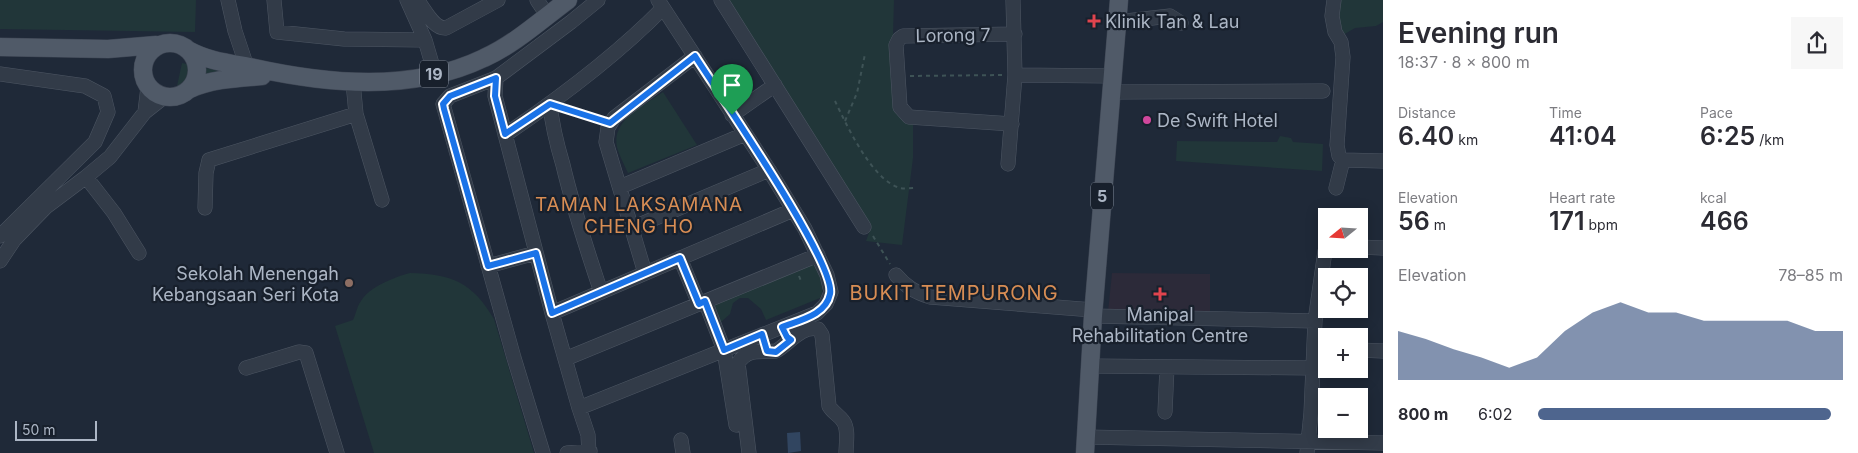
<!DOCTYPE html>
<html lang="en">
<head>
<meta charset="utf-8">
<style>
  :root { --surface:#fff; --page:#f7f7f7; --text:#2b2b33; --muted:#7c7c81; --accent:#4e658e }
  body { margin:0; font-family:Inter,sans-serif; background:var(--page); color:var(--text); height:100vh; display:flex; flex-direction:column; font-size:19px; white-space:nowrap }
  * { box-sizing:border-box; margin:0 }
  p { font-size:16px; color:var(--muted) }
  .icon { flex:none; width:28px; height:28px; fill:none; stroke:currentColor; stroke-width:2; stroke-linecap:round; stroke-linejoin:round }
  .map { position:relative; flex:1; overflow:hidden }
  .panel { display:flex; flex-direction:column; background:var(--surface); width:475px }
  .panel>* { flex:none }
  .needle { width:32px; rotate:252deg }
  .tools { position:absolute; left:1318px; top:208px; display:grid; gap:10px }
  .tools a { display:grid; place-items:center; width:50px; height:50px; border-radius:0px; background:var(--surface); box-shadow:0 2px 12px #0003; font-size:25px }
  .scale { position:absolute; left:15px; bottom:12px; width:82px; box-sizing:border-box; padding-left:5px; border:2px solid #acb6c5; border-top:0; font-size:14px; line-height:18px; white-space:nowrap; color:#acb6c5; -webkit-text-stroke:4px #18202c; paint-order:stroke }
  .pin { position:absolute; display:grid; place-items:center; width:42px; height:42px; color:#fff; margin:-51px -21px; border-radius:50% 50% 50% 0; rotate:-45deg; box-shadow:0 0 5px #0007 }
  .pin .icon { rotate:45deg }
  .round { display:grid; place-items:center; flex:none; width:52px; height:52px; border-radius:0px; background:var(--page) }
  .overview { display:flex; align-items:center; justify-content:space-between; height:85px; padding:0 15px }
  h1 { font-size:28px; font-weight:600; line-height:38px }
  .metrics { display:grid; grid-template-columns:repeat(3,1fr); gap:8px; height:85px; padding:5px 15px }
  .metrics div { display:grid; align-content:center }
  .metrics b { font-size:25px; font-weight:600 }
  .metrics small { font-size:14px; font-weight:400 }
  .metrics p { font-size:14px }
  .chart { height:140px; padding:10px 15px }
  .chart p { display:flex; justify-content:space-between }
  .chart svg { width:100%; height:90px; margin-top:5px; fill:var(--accent); opacity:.7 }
  ul { padding:0 15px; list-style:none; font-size:16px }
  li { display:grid; grid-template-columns:80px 60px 1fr; align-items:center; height:38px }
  li i { height:12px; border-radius:6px; background:var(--accent) }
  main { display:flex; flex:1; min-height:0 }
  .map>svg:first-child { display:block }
  .medical { fill:#2c2a39 }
  .green { fill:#213639 }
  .water { fill:#314560 }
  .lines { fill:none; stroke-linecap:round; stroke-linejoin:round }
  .minor-casing { stroke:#4d5663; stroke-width:15 }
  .major-casing { stroke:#3c4452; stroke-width:19 }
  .path { stroke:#3e5356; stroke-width:2; stroke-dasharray:4 4; stroke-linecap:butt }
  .minor { stroke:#323b48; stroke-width:14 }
  .major { stroke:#505a68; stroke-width:18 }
  .route-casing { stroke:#fff; stroke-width:10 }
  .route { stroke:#1a73e8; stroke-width:6 }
  .health-dot { fill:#e0444e; stroke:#18202c; stroke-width:2 }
  .hotel-dot { fill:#d1479c; stroke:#18202c; stroke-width:2 }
  .education-dot { fill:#8d6e63; stroke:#18202c; stroke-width:2 }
  .labels { text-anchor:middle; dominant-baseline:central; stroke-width:4.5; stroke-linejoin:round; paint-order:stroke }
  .shield { fill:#18202c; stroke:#808997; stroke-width:1 }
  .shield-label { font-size:16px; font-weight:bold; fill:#acb6c5 }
  .poi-label { font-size:18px; fill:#acb6c5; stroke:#18202c; text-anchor:start }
  .street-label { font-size:18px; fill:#acb6c5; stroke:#18202c }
  .neighbourhood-label { font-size:19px; letter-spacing:1px; fill:#d88d54; stroke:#18202c }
  .quarter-label { font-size:20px; letter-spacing:1px; fill:#d88d54; stroke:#18202c }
</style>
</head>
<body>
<main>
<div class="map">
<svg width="1383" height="453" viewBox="0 0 1383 453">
  <rect width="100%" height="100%" fill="#1f2938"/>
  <path class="medical" d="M1112 273 1210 274V314L1108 312Z"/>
  <path class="green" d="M0 0H196L195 32 0 29Z
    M725 0H894L893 35 895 107 913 122V158L902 245 866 241 870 230 854 202Z
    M1338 0H1383V22L1376 26 1355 28 1343 35 1337 9Z
    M182 63 235 74 200 78 177 86Z
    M663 92 697 145 628 173C624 164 619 155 617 147 611 120 645 105 663 92Z
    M1280 136 1291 138 1293 142 1323 144 1322 171 1176 161 1177 141 1277 142Z
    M814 261C820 275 827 284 820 298L766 320 761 309 748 298H740L733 303 730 314 721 322 715 320 712 302Z
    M410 273C452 274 472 282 494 319L534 453H374L335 326 353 320C356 314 357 306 361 301 369 287 395 277 410 273Z"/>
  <path class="water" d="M800 432 801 451 788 453 787 433Z"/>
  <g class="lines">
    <g class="minor-casing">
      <path id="minor" d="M228 0 235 31 247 67
        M274 0 277 32 344 39 425 40
        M407 0 425 40 435 74
        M417 0C425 9 433 29 446 28L498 0
        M537 0 547 15
        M721 0 864 227
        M1334 0 1332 16 1335 32 1341 42 1343 57 1337 145 1339 156 1343 160
        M1117 22 1170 16 1181 23
        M0 74 85 86 104 96 108 112 95 142 0 236
        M1015 75 1112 76
        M496 78 495 96 552 313 579 408 588 435 589 453
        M353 82 356 114 382 200
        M1111 92 1323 91
        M550 104C552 125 557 145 563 165 573 208 587 250 601 292
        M145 112 148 87
        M732 115 775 85
        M1012 124 909 117 900 107 896 45 899 39 903 36 1015 34
        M505 135C561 97 616 56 663 8
        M1343 160 1383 161
        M1008 164 1015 75 1013 0
        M86 177 114 213 139 253
        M620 187 745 134
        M1336 188 1343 160
        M205 208 206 173 209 160 356 114
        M632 228 769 170
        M1359 247 1383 248
        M680 258 699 304
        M0 261 14 240 46 207 86 177 110 157 145 112 164 97
        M488 266 536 253
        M645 273 606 142 608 128 614 118 695 56
        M896 275C906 287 915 292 930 297L1093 310
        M705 301 724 350 736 425
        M552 313 793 210
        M1093 316 1315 321
        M1359 350 1383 351
        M565 359 818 255
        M1090 366 1313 368
        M246 368 299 352 306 353 337 453
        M579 408 817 313 826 304 831 292 827 275 805 229 769 170 658 0
        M1165 412 1167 367
        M1085 437 1383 443
        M681 440 683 453
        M543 453 514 358 443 104 450 96 496 78 571 22 598 0
        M567 453 590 451
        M749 453 738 363C749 347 761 353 776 351 789 344 801 325 818 329L822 335 829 406C833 413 839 415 843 421 849 429 846 443 846 453
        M1307 453 1311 413 1315 321 1325 251 1327 249"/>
    </g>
    <g class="major-casing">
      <path id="major" d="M143 70a27 27 0 1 1 54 0a27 27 0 1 1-54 0Z
        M0 47 108 49 156 45
        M188 50C208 61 228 63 250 67 326 84 411 93 484 58 515 44 541 20 568 0
        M190 89C211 79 238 78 262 76
        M1085 453 1093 316 1119 0"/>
    </g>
    <path class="path" d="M910 76 1003 75
      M835 101C847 126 872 180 900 188 905 189 911 188 916 188
      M564 109 600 120
      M845 121 857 93 865 54
      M873 236 890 264
      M799 276 801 281"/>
    <use href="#minor" class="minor"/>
    <use href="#major" class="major"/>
  </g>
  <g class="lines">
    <g class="route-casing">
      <path id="route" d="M695 56C717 91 837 264 830 294 826 315 800 320 782 327L787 337 791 340 776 352 767 351 762 334 724 350 705 301 699 304 680 258 552 313 536 253 488 266 444 109 443 104 450 96 496 78 495 96 505 134 550 104 610 123Z"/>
    </g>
    <use href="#route" class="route"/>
  </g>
  <g class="health-dot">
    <path d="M1091.5 13.5h5v5h5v5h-5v5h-5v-5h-5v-5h5z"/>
    <path d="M1157.5 286.5h5v5h5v5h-5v5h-5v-5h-5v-5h5z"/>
  </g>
  <circle class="hotel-dot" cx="1147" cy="120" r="5"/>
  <circle class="education-dot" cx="349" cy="283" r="5"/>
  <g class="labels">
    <g class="shield">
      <rect x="420" y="60.5" width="28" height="27" rx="4"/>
      <rect x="1091" y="182.5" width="22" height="27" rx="4"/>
    </g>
    <g class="shield-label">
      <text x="434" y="74">19</text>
      <text x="1102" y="196">5</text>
    </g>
    <g class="poi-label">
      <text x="1105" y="21">Klinik Tan &amp; Lau</text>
      <text x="1157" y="120">De Swift Hotel</text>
      <text x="339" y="273" text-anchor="end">Sekolah Menengah<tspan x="339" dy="21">Kebangsaan Seri Kota</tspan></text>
      <text x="1160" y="314" text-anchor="middle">Manipal<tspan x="1160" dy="21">Rehabilitation Centre</tspan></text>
    </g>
    <g class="street-label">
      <text transform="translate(953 35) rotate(-1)">Lorong 7</text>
    </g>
    <g class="neighbourhood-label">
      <text x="639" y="204">TAMAN LAKSAMANA<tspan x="639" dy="22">CHENG HO</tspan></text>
    </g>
    <g class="quarter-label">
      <text x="954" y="293">BUKIT TEMPURONG</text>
    </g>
  </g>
</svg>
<div class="tools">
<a><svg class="needle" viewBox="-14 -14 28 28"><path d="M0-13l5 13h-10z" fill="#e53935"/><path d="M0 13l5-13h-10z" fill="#7c7c81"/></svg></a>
<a><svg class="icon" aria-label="locate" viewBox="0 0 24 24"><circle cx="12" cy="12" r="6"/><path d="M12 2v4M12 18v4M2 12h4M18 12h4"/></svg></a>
<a>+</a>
<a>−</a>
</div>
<div class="scale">50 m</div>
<div class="pin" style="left:732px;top:115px;background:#1e9e55"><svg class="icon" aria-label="arrive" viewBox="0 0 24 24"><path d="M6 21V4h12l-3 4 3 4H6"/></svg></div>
</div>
<section class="panel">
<div class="overview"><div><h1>Evening run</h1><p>18:37 · 8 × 800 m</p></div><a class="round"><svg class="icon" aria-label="share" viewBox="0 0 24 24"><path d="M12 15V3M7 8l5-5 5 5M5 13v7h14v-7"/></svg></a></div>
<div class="metrics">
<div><p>Distance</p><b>6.40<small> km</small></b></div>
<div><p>Time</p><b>41:04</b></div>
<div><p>Pace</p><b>6:25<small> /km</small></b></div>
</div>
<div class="metrics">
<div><p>Elevation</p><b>56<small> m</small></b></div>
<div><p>Heart rate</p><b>171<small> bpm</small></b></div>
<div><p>kcal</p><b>466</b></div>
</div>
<div class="chart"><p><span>Elevation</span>78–85 m</p>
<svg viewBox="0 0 160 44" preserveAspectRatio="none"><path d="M0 44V20L10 24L20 29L30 33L40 38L50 33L60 20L70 11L80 6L90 11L100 11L110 15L120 15L130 15L140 15L150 20L160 20V44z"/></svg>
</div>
<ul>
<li><b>800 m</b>6:02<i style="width:96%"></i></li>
</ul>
</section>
</main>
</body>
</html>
